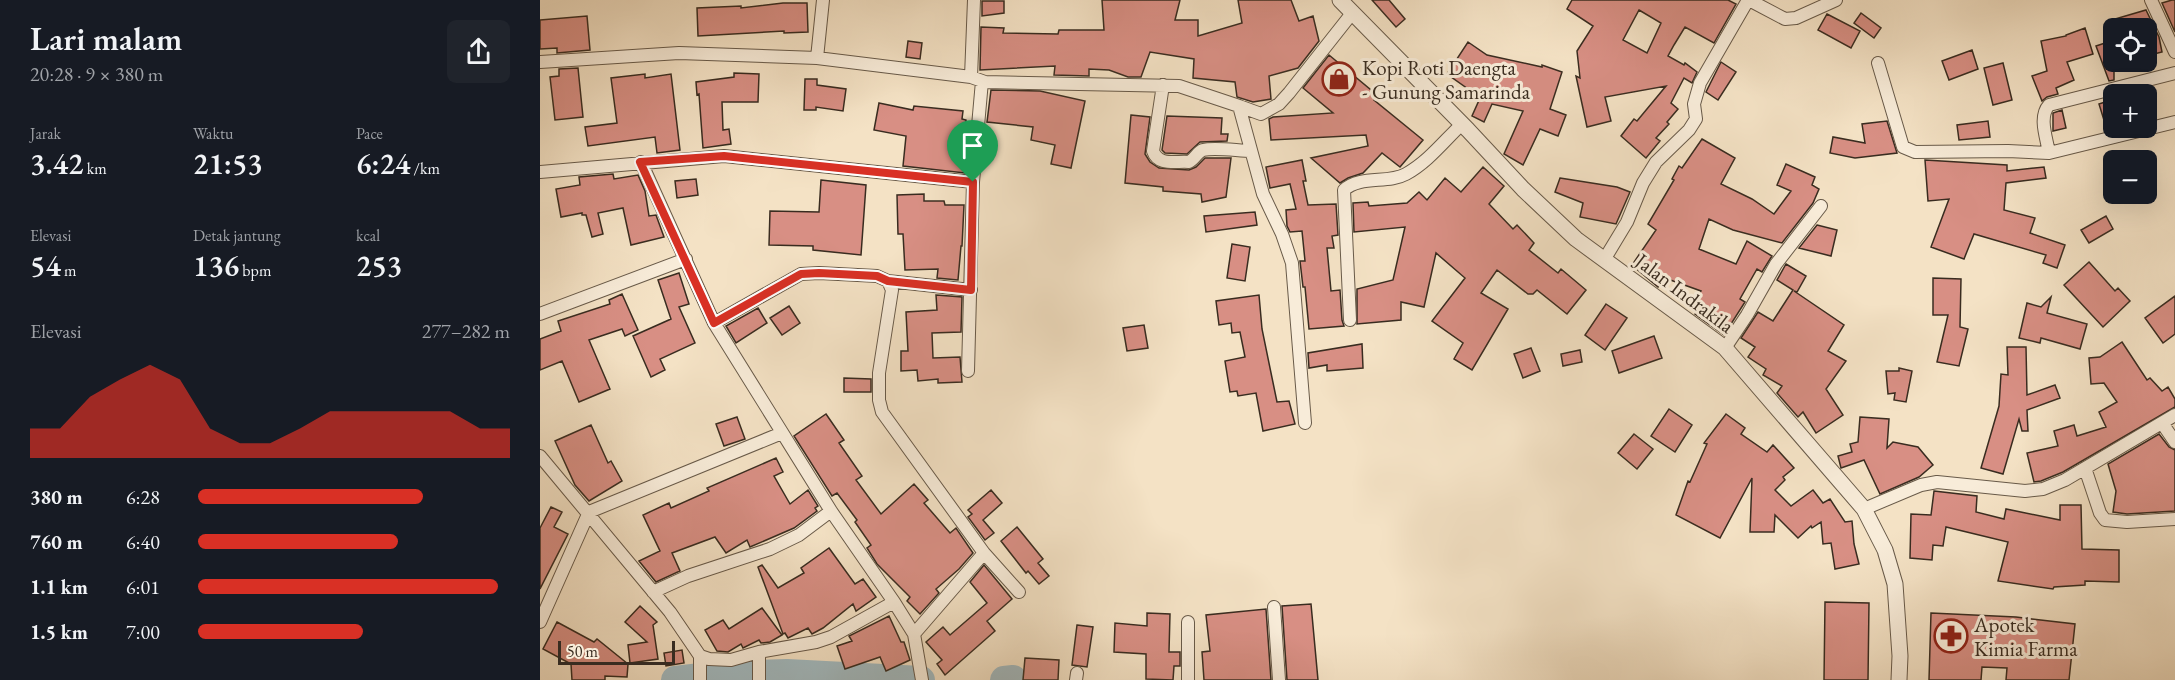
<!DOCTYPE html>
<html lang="id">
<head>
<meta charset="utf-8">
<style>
  :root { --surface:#171b24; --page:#20242c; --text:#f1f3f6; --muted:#9ea1a6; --accent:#d93025 }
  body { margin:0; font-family:"EB Garamond",serif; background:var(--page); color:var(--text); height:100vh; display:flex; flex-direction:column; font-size:22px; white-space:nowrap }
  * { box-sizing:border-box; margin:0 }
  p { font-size:20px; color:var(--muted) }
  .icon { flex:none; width:33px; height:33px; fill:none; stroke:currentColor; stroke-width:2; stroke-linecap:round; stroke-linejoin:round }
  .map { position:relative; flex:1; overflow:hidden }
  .panel { display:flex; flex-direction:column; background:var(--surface); width:540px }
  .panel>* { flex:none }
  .controls { position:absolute; left:1563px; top:18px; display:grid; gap:12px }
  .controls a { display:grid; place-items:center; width:54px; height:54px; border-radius:9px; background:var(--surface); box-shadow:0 6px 24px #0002; font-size:30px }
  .scale { position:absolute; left:18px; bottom:15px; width:117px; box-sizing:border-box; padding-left:6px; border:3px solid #392c20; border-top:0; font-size:16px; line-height:21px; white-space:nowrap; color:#392c20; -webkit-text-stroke:4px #f8ecd9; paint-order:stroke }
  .pin { position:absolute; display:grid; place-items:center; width:51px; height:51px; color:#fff; margin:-62px -26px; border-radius:50% 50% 50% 0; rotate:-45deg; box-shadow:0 0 6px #0007 }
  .pin .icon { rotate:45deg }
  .round { display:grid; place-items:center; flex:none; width:63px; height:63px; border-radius:9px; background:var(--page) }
  .head { display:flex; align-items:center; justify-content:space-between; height:102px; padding:0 30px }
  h1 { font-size:33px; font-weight:600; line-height:45px }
  .stats { display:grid; grid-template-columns:repeat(3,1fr); gap:9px; height:102px; padding:6px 30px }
  .stats div { display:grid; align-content:center }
  .stats b { font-size:30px; font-weight:600 }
  .stats small { font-size:16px; font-weight:400 }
  .stats p { font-size:16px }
  .chart { height:168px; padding:12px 30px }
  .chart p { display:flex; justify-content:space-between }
  .chart svg { width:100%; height:108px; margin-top:6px; fill:var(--accent); opacity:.7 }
  ul { padding:0 30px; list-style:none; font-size:20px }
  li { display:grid; grid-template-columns:96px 72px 1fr; align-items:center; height:45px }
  li i { height:15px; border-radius:8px; background:var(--accent) }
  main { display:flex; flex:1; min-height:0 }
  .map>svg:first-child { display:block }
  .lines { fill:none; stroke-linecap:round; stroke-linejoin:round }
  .river { stroke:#a2bac0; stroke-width:28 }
  .building { fill:#d88f84; stroke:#392c20; stroke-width:1.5; fill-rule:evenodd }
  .minor-casing { stroke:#685a49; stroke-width:14 }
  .tertiary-casing { stroke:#685a49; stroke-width:17 }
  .minor { stroke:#f8ecd9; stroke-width:12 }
  .tertiary { stroke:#f8ecd9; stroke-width:15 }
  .route-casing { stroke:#fff; stroke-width:12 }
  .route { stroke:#d93025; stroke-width:8 }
  .labels { text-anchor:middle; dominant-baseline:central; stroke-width:6; stroke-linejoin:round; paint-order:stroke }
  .poi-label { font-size:21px; fill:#392c20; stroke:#f8ecd9; text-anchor:start }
  .street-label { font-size:21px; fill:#392c20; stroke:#f8ecd9 }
</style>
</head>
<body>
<main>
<section class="panel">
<div class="head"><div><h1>Lari malam</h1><p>20:28 · 9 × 380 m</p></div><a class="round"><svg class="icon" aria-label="share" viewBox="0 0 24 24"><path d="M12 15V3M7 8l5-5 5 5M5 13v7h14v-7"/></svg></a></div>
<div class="stats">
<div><p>Jarak</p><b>3.42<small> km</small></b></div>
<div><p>Waktu</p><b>21:53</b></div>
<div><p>Pace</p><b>6:24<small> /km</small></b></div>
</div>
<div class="stats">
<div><p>Elevasi</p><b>54<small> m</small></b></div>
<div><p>Detak jantung</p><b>136<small> bpm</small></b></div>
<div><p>kcal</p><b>253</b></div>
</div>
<div class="chart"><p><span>Elevasi</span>277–282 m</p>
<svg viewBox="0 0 160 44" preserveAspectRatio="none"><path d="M0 44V32L10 32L20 19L30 12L40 6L50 12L60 32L70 38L80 38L90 32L100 25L110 25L120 25L130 25L140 25L150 32L160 32V44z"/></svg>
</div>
<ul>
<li><b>380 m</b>6:28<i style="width:72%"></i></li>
<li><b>760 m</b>6:40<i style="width:64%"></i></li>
<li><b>1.1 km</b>6:01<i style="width:96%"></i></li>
<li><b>1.5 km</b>7:00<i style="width:53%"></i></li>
</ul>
</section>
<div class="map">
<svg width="1635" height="680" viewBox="0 0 1635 680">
  <rect width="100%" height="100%" fill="#f4e2c5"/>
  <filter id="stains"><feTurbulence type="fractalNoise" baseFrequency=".00333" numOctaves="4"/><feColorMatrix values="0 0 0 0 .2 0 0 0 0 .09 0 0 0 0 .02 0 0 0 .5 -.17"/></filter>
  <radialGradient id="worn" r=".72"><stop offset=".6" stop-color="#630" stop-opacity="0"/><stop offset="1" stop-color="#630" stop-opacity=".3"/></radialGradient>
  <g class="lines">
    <path class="river" d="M135 680 178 675 247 673 381 680
      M464 680 473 679"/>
  </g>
  <path class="building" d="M562 0H640L635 20H658V36L702 23 698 0H751L759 21 773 16 779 41 758 68 729 76 731 99 713 102 697 97 695 82 653 78 654 59 610 52 601 77H588L569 70 549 69V76L514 75 515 66 440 70 441 27 464 28 463 33 518 34 519 30H564Z
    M832 0H849L865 19 856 27Z
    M1032 0H1188L1196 4 1174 43 1145 27 1134 45 1128 56 1144 65 1145 63 1157 72 1152 83 1144 78 1131 103 1138 109 1127 122 1129 124 1116 138 1120 141 1106 158 1081 136 1094 119 1097 121 1126 86 1065 97 1071 121 1047 127 1036 76 1040 78 1037 51 1053 26 1027 9ZM1099 10 1121 23 1107 53 1083 40Z
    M1632 0H1635V32L1622 3Z
    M442 1H464V13L442 16Z
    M243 3H267L268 32 244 33V31L158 36 157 8 201 6V8Z
    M1606 10 1619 37 1622 52 1606 56V28H1577L1575 19Z
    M1321 13 1341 28 1334 38 1314 23Z
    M1287 14 1320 31 1311 48 1278 30Z
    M47 16 50 50 17 53V48L0 49V20Z
    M1545 28 1553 54 1527 62 1534 80 1516 88 1518 94 1507 97 1502 101 1492 76 1507 71 1501 41 1526 36V35Z
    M1574 40V80L1569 81 1556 46Z
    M368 41 382 43 380 59 366 57Z
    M928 42 947 55 1002 67V65L1022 72 1010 109 1026 115 1018 136 1000 129 983 165 964 154 983 111 952 104 944 122 932 116 940 98 927 91 928 89 907 74Z
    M1432 50 1438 69 1409 80 1402 61Z
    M789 55 837 95 834 100 883 140 860 167 842 153 823 173 808 178 800 183 771 158 828 146 826 135 731 140 729 119 733 117 793 113 763 88Z
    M1181 62 1196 72 1178 100 1166 92Z
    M1463 63 1472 100 1453 105 1444 68Z
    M38 68 43 117 15 120 10 77 19 76V69Z
    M194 73 219 74 218 102H182L183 130 189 129 191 144 163 148 159 94 157 95 156 82 194 77Z
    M105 74V78L131 74 140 150 117 153 115 137 48 146 45 127 77 123 71 78Z
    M265 79H277V85L306 89 303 111 276 107V110H264Z
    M451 90 500 91 545 101 531 168 511 164 515 145 491 140 493 127 447 122Z
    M1574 99V129L1567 130 1559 104Z
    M339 103 373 110 374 106 423 111 422 119 426 120 425 173 363 166 366 136 334 130Z
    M1522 110 1526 128 1513 131V113Z
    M591 115 610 117 605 154 610 162 619 168 649 170 656 167 665 158H691L686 197 662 202 661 194 623 191V187L585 183Z
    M627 116 682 118 681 134H688L687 141 660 142 647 154 625 153 622 150Z
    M1347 121 1357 153 1315 158 1290 153 1293 137 1325 143 1322 124Z
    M1448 121 1450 137 1419 140 1417 125Z
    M1162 139 1195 158 1181 184 1212 199 1234 214 1251 191 1237 185 1246 164 1275 177 1272 185 1279 189 1273 203 1242 243 1193 230 1169 219 1159 249 1196 264 1207 241 1232 256 1222 272 1217 269 1200 299 1205 302 1184 335 1155 314 1161 303 1156 300 1161 291 1122 277 1118 287 1092 265 1116 230 1108 224 1134 180 1132 179 1139 166 1142 168Z
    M762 160 766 181H763L768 205 796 204 798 235 792 236 794 248H787L791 291 800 290 802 320 804 326 769 329 765 287H763L760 261H765L762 231 750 232 747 226 746 210 756 209 750 184 730 188 726 167Z
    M1385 160 1467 165V171L1504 167 1506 178 1466 183 1464 210 1495 218 1490 233 1525 245 1517 268 1503 263 1506 255 1434 234 1424 259 1391 247 1409 199 1388 201Z
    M943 167 964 186 949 204 973 229 977 225 994 243 989 250 1018 273 1021 269 1046 290 1027 314 997 290 993 294H988L957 270 941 293 968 309 932 370 914 359 923 343 892 321 925 278 896 253 884 307 861 302V320L817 324V289L853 280 865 227 814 232 813 203 828 202 829 206 867 203 879 192 887 200 905 178 921 192Z
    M73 174 74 179 98 175 105 191 109 216 116 215 124 237 91 245 83 208 58 213 63 234 52 237 46 215H42V213L21 217 16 189 40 185 39 177Z
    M1020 178 1077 187 1090 192 1076 224 1040 217 1043 203 1015 192Z
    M156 179 158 195 137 198 135 181Z
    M281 180 326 185 321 255 273 250V246L229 245 230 211 279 212Z
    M384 194V201H404L405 205H424L422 246H421L418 280 397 278 398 269 365 270 363 234H358L357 195Z
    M715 212 717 225 666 232 664 216Z
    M1566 216 1573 229 1549 243 1541 230Z
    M1277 225 1297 230 1291 256 1259 248Z
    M692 244 710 247 705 281 687 278Z
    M1549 262 1575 291 1578 288 1590 301 1563 327 1524 285Z
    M1246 264 1266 276 1257 292 1254 291 1304 325 1288 351 1306 361 1286 389 1303 415 1276 433 1263 412 1258 417 1237 393 1242 386 1223 375 1226 369 1208 357 1215 347 1201 338 1218 312 1233 321 1253 290 1237 280Z
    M139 273 149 304 139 307 155 343 120 359 125 370 111 377 93 336 131 319 118 280Z
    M1393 278 1421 279 1420 327 1428 329 1419 366 1397 362 1408 315H1393Z
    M82 294 98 330 85 336 82 329 49 340 70 389 39 402 22 361 0 370V339L21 331 18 321 70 304 69 300Z
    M396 295 422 297 421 332 392 333 393 358 420 357 422 382 398 383V379L378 381 377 370 361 371V351H368L366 312 397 310Z
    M719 295 722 329 737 402 749 401 755 424 723 431 716 393 698 396 697 391 690 392 685 361 705 357 700 332 692 333 691 323 679 325 676 301Z
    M1635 296V334L1623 343 1605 318Z
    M1511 297 1507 313 1547 324 1540 349 1501 338 1500 343 1479 338 1487 303 1501 307Z
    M1066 304 1087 318 1065 350 1045 335Z
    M249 306 260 323 242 335 230 318Z
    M218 308 227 323 196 343 186 326Z
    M604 325 608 348 587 351 583 328Z
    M1114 336 1122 358 1079 373 1072 351Z
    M1582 342 1607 380 1610 378 1622 391 1628 387 1635 399V407L1523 472 1501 481 1494 482 1487 453 1518 446 1514 431 1534 425 1537 436 1566 427 1559 412 1577 402 1564 383 1551 384 1549 358 1560 357Z
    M822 344 823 368 787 371V365L769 368 768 353Z
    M1467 347H1486L1487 395 1515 385 1520 398 1487 410 1488 431H1482L1479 419 1463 474 1441 468 1459 406 1461 374 1468 375Z
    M991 348 1000 371 983 378 974 354Z
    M1040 350 1042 362 1023 366 1021 354Z
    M1359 368 1372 371 1366 402 1354 400 1355 393 1348 394 1346 371H1359Z
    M304 378 331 379V392H304Z
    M1129 409 1152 425 1135 452 1111 436Z
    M286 414 304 440 299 443 322 476 316 480 341 514 374 484 388 500 384 503 410 533 416 528 433 553 419 569 396 589 399 593 380 614 367 601 370 597 337 564 327 548 331 545 315 522 317 520 297 493 292 496 254 436Z
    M1186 414 1205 428 1201 434 1227 452 1233 445 1254 468 1243 477 1245 480 1235 490 1251 506 1273 490 1283 503 1290 499 1305 522 1312 521 1314 544 1319 564 1295 569 1291 543 1283 544 1281 522 1272 528 1271 526 1258 538 1235 515 1234 532H1210L1212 478 1180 538 1136 515 1148 481 1150 482 1167 444 1164 443Z
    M197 417 205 439 184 446 176 424Z
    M1320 417 1349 419 1347 448 1353 442 1378 447 1393 465 1379 477 1340 494 1324 460 1301 468 1298 456 1312 452 1310 444 1318 442Z
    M51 425 68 463 71 461 82 481 49 501 35 485 15 441Z
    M1094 434 1113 449 1097 469 1078 453Z
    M1619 434 1629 447 1635 450V511L1587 514 1573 512 1576 491 1568 464Z
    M236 458 243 472 234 476 250 504 268 490 278 506 275 508 277 511 254 528 210 547 207 540 186 553 175 537 132 553 140 571 116 582 99 561 120 551 103 515 129 503 131 508 169 491 167 488Z
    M451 490 462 503 443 520 454 533 445 540 428 517 432 514 428 510Z
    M1394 491 1437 496 1436 512 1464 519 1466 509 1520 520V505H1541L1542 549 1579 550V582L1545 581V585L1514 587 1513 589 1458 581 1468 542 1406 527 1403 546 1393 545 1392 560 1370 558 1371 514 1391 515Z
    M11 507 22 512 14 527 28 534 0 589V528Z
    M477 527 503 559 498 563 509 576 499 584 488 571 486 573 461 541Z
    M289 548 315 584 323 579 336 597 316 611 313 604 283 628 272 634 268 628 248 638 245 633 243 634 218 567 222 565 238 588 264 573 261 568Z
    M444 565 472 599 447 621 455 631 405 675 397 664 402 660 386 642 403 627 410 635 447 603 430 582Z
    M1285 602 1329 603 1328 680H1284Z
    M771 604 778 680H747L742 606Z
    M100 606 117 622 113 625 118 659 90 663 88 645 107 642 85 622Z
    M222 608 242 635 230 642 221 643 219 640 203 648 201 644 188 652 177 651 165 630 183 620 189 629Z
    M726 609 731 680H664L662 652 670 651 666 615Z
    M607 613 630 614 629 652H640V666H634L633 680 606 679V654L574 652 575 623 607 626Z
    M1391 613 1476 617 1535 624 1529 680H1466L1467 668 1442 667 1441 680H1389Z
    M349 616 361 642H364L370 660 346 671 340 657 305 669 297 646 312 641 309 636Z
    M17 622 54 642 57 639 88 664 87 677 65 676V680H32L31 664 3 649Z
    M537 625 553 627 547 667 532 665Z
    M142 650 144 663 126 666 124 653Z
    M485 658 519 660 518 680H483Z"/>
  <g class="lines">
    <g class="minor-casing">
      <path id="minor" d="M1209 0 1245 19 1256 18 1296 0
        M1611 0 1635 52
        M277 58 431 77 445 82 639 86 699 106 723 194 742 234 752 263 765 423
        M0 62 139 53 277 58 283 0
        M1338 63 1363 147 1375 152 1468 151 1509 153 1635 122
        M431 77 434 0
        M623 85 613 151C618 166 635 161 649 162 655 159 657 152 663 150 675 147 699 151 711 151
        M699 106 721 114 739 104 749 93 813 12
        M1509 153C1507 139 1498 117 1509 105L1635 73
        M101 162 174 323 261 274 279 273 337 276 348 281 352 290 339 373V400L342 412 444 553 374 634
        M0 172 184 156 433 182
        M1064 260 1087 222 1103 183 1116 162 1149 130 1156 119 1154 104 1160 83 1208 0
        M348 281 431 290
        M0 314 146 259
        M810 320 804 190C820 175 848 184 866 174 888 162 904 141 922 124
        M174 323 291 511 354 602 374 634 382 680
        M1185 348 1207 315 1236 264 1281 206
        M428 371 433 182 442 81
        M1622 423 1635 442
        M0 456 130 612 160 656 169 659 191 660 219 652 276 642 291 637 354 602
        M1545 468 1560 513 1565 520 1587 522 1635 519
        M1324 509 1381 485 1397 482 1485 491 1503 489 1525 480 1635 415
        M444 553 479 592
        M113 592 148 576 230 549 259 535 291 511
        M734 607 739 680
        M0 622 49 512 242 433
        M648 622V680
        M219 652V680
        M160 680V656
        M536 680 537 673"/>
    </g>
    <g class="tertiary-casing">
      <path id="tertiary" d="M800 0 928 130 983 189 1036 239 1185 348 1324 509 1345 550 1355 584 1360 656 1359 680"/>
    </g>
    <use href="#minor" class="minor"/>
    <use href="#tertiary" class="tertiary"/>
  </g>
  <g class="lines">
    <g class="route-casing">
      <path id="route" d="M184 156 433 182 431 290 348 281 337 276 279 273 261 274 174 323 100 162Z"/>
    </g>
    <use href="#route" class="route"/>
  </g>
  <defs>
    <g id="shop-ring" transform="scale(1.725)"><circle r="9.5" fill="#f8ecd9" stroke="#8f2418" stroke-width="1.5"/><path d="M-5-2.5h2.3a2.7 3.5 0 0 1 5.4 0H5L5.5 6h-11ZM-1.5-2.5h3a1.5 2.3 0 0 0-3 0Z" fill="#8f2418"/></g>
    <g id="pharmacy-ring" transform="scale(1.725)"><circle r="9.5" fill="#f8ecd9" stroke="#8f2418" stroke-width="1.5"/><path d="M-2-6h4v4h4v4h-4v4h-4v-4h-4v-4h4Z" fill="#8f2418"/></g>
  </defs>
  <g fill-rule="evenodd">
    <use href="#shop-ring" x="799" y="79"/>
    <use href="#pharmacy-ring" x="1411" y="636"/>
  </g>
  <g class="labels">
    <g class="poi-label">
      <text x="822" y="67">Kopi Roti Daengta<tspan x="822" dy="24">- Gunung Samarinda</tspan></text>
      <text x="1434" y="624">Apotek<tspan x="1434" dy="24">Kimia Farma</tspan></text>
    </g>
    <g class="street-label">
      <text transform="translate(1145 293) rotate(37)">Jalan Indrakila</text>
    </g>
  </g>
  <rect width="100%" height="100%" filter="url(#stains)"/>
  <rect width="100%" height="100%" fill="url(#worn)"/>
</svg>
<div class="controls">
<a><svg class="icon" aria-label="locate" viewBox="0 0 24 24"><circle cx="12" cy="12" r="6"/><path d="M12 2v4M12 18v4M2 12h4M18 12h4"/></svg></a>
<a>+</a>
<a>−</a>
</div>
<div class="scale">50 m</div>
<div class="pin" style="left:433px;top:182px;background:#1e9e55"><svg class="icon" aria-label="arrive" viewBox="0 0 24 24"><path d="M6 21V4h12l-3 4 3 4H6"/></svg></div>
</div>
</main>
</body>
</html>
